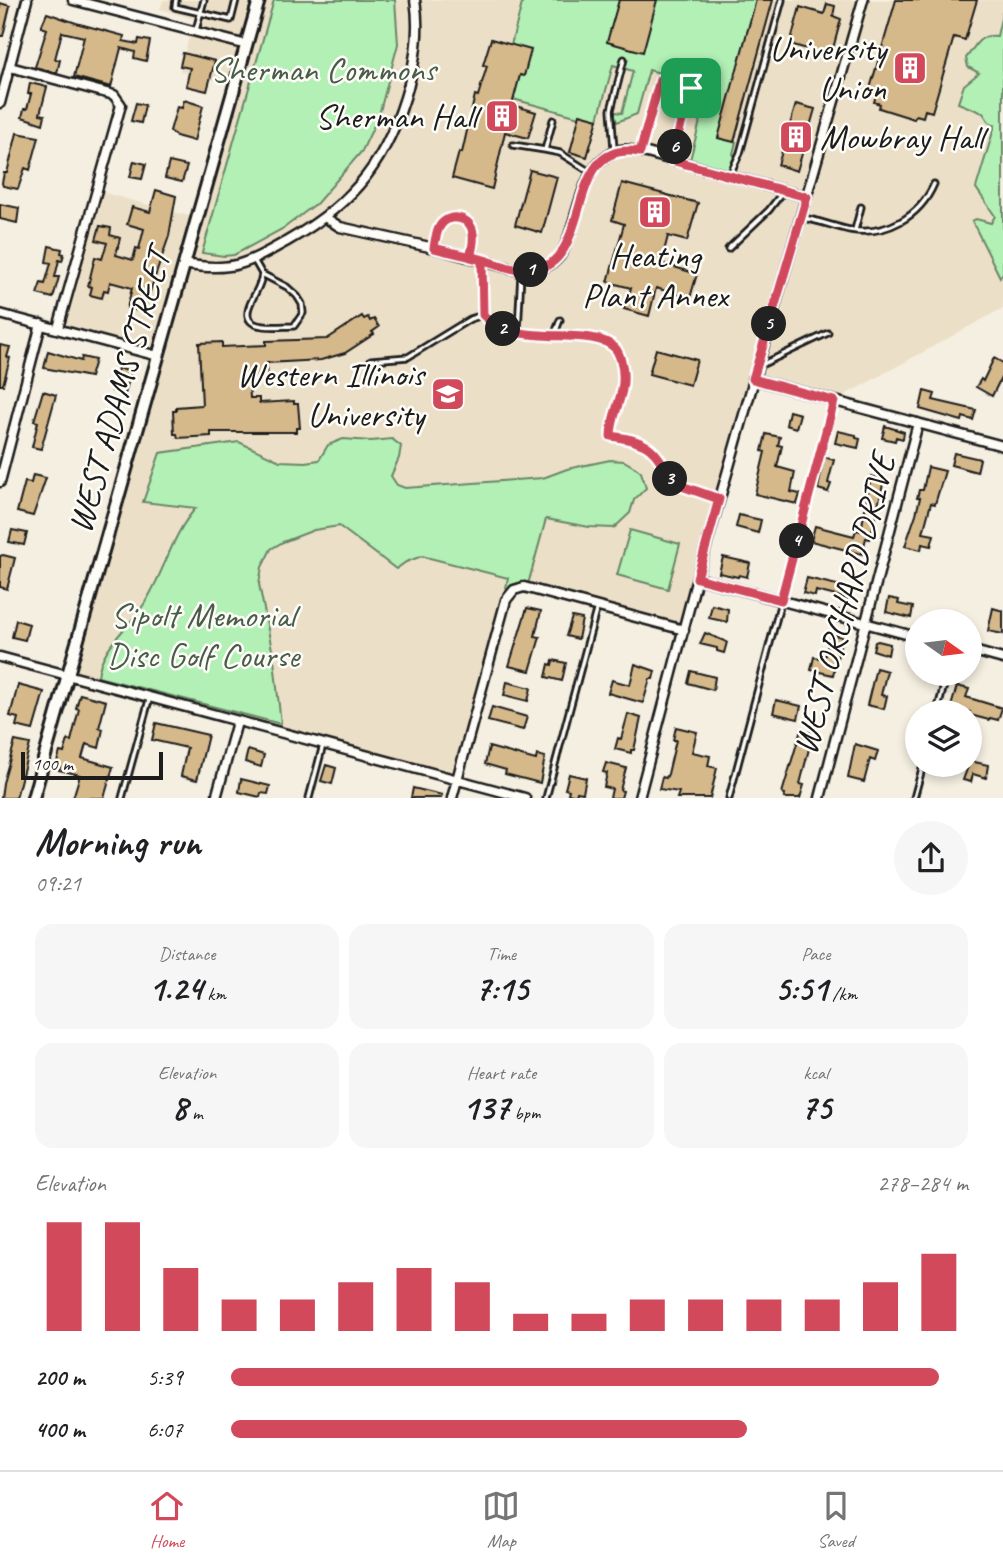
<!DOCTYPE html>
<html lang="en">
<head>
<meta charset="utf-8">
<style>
  :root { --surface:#fff; --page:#f6f6f6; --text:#202124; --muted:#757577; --line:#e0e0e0; --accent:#d1495b }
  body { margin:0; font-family:Caveat,sans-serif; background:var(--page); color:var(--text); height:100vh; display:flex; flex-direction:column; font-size:26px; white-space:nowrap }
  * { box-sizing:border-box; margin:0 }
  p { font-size:23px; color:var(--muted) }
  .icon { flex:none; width:38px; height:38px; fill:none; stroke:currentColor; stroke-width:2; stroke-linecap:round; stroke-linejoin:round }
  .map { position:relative; height:798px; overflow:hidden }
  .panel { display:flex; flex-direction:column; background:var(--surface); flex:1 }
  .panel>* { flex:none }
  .needle { width:46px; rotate:104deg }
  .fabs { position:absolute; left:905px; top:609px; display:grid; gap:14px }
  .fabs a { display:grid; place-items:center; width:77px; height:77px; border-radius:50%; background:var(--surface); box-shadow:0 4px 10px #0003; font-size:35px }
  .scale { position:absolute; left:21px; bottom:18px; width:142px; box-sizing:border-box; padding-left:7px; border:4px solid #1c1c1c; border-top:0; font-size:19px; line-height:24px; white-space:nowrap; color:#1c1c1c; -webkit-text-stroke:5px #fdfcf7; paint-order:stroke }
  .pin { position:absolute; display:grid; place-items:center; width:60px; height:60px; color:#fff; margin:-30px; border-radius:14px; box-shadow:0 4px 10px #0006 }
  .km { position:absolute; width:35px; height:35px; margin:-18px; border-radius:50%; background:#222; color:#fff; font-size:19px; line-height:35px; text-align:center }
  .round { display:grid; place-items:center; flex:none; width:74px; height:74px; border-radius:37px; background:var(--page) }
  .overview { display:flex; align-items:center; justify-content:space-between; height:119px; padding:0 35px }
  h1 { font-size:38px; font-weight:800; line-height:52px }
  .metrics { display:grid; grid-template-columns:repeat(3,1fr); gap:10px; height:119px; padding:7px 35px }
  .metrics div { display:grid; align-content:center; border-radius:18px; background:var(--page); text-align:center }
  .metrics b { font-size:35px; font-weight:800 }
  .metrics small { font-size:19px; font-weight:400 }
  .metrics p { font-size:19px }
  .chart { height:196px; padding:14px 35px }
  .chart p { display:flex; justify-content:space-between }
  .chart svg { width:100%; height:126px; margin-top:7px; stroke:var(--accent); stroke-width:6 }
  ul { padding:0 35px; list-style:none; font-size:23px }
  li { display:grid; grid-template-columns:112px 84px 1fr; align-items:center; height:52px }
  li i { height:18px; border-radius:9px; background:var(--accent) }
  .tab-bar { display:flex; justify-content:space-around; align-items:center; height:98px; border-top:2px solid var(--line); background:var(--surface); font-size:19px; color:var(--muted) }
  .tab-bar a { display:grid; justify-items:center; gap:4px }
  .tab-bar .selected { color:var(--accent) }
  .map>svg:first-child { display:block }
  .built { fill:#ecdfc7 }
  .park { fill:#b3f0b5; stroke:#688668; stroke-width:2 }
  .building { fill:#d6b98b; stroke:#1c1c1c; stroke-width:2 }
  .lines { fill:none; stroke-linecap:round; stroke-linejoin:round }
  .lane-casing { stroke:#1c1c1c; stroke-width:9 }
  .street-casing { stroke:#1c1c1c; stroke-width:13 }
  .secondary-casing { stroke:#1c1c1c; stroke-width:16 }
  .lane { stroke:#fdfcf7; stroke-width:3.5 }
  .street { stroke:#fdfcf7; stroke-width:8 }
  .secondary { stroke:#fdfcf7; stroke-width:10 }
  .route-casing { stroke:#fff; stroke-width:14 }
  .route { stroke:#d1495b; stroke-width:9 }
  .labels { text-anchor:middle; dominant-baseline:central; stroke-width:5; stroke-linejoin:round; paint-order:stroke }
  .poi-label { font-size:35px; fill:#1c1c1c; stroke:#fdfcf7; text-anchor:end }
  .park-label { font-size:35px; fill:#495c4a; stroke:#fdfcf7 }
  .street-label { font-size:35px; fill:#1c1c1c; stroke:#fdfcf7 }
</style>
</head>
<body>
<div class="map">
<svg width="1003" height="798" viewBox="0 0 1003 798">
  <rect width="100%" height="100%" fill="#f5efe1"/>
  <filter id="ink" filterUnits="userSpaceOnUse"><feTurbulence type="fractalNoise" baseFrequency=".0143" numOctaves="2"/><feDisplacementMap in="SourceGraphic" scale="14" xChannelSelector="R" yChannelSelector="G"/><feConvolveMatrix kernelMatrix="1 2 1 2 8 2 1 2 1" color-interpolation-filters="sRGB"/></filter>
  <g filter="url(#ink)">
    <path class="built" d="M163 0H1003V308L834 401 753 379 684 630 525 587 510 593 457 781 67 676 158 356 58 328 98 191 196 218 235 86 180 71 194 19 160 9Z"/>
    <path class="park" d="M274 0H395L398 44 379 115 362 151 317 203 284 228 234 255 224 256 202 253Z
      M523 0H756L719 138 736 142 733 154 738 157 729 176 689 164 709 86 649 70 637 114 617 122 614 115 616 112 622 113 633 71 613 65 598 119 579 117 513 99 520 75 511 45Z
      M1003 10V273L1000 277 972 221 976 219 991 223 995 216 976 188 995 125 989 122 983 113 958 103 964 85 979 73 968 67 966 58C976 46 978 34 997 36Z
      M343 439 371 441 392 439 401 446 399 458 391 476 397 485 405 488 543 478 567 469 610 460 624 461 636 468 641 472 646 488 634 500 630 513 614 528 589 527 546 519 527 588 514 590 506 588 508 578 422 556 406 562 396 569 339 526 314 530 283 542 271 549 262 567 259 584 274 660 281 724 98 677C100 647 129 628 144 604 164 574 171 535 196 508L143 502 160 453 239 442 280 461 305 462 319 460 328 445Z
      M630 530 680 544 668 589 617 575Z"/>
    <path class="building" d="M619 0H657L643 52 607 42Z
      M756 0H773L734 142 718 138Z
      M896 0H977L965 40 954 37 932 112 925 110 923 117 916 115 914 119 879 108 880 104 874 102 876 95 869 92Z
      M0 3 10 6 3 36H0Z
      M827 4 835 6 833 16 841 19 831 56 790 44 800 7 824 14Z
      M47 13 76 23 124 36 123 41 138 44 139 39 150 41 146 61 134 58 135 52 121 48 111 87 74 77 84 37 62 32 55 59 60 60 57 73 35 67 47 29 41 27Z
      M491 39 531 50 524 76 520 75 512 105 536 112 528 138 505 132 492 189 452 178 459 152 462 153 475 95 478 96 487 66 483 65Z
      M183 53 215 61 207 91 186 86 190 68 180 66Z
      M30 83 47 87 40 114 45 115 43 124 22 117 24 109H27L31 94H28Z
      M184 100 203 106 194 141 176 136 170 131 177 107 182 108Z
      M136 103 145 105 141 123 131 121Z
      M796 104 815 109 797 171 778 165Z
      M580 114 598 119 587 157 570 152Z
      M17 133 39 137 30 170 25 168 18 189 3 186 2 183 4 173H7Z
      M134 161 146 164 142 179 130 177Z
      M169 162 187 166 182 182 165 178Z
      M530 170 557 177 542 233 515 225Z
      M622 183 698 203 687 241 668 236 661 263 697 274 690 298 656 288 649 316 624 309 631 288 608 282 624 224 612 220Z
      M156 190 176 196 169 236 143 312 127 308 132 288 110 282 108 291 104 290 102 298 90 295 92 287 88 286 95 257 102 259 107 243 96 240 100 226 111 228 110 235 120 238 116 255 133 260 136 248 139 249 144 229 127 224 132 207 150 212Z
      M0 204 19 208 17 223 0 219Z
      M49 246 62 249 61 253 64 254 62 261 59 260 55 277H59L53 298 37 294 41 283 45 284 51 263 46 262Z
      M362 316 364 319 368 317 370 321 374 319 379 327 372 332 374 334 345 353 321 360 267 363 268 380 249 381 250 398H259V403L294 401V404H298L300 428H296V432H211V436L178 438 177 434H174L173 411H176V407L202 405 199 343 222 342V347L266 345V341L327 339Z
      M0 345 10 347 7 357 10 358 3 385H0Z
      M656 349 697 360 690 385 649 374Z
      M48 351 81 361 82 357 95 360 90 377 44 368Z
      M994 358 1003 363V374L992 396 976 387 981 379 983 381Z
      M118 368 131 372 125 394 112 391Z
      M43 391 56 395 41 449 32 447 38 422 34 421Z
      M924 391 935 394 933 400 976 410 973 420 963 417 962 421 920 409Z
      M789 411 800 414 796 428 786 425Z
      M885 426 904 432 903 439 896 437 895 441 882 438Z
      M838 431 856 435V438L860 439 858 448 835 443Z
      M766 434 780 437 778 445 782 446 777 467 795 472 791 492 800 494 797 504 755 494 765 452 762 451Z
      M954 453 980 459 977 472 951 465Z
      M824 457 834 460 828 483 831 484 828 492 818 489Z
      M928 467 945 471 935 504 931 503 923 533 934 535 931 546 922 544 921 550 905 546 916 514 920 498H917L919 490H923Z
      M33 475 46 478 33 516 17 512 25 482 31 483Z
      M871 476 884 480 870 539 866 538 862 554 811 541 815 526 854 536 856 530 861 531Z
      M739 515 761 520 758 533 736 527Z
      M12 530 27 533 24 545 9 542Z
      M3 555 15 558 7 589 0 587V556Z
      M723 557 750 563 747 577 739 575 738 577 719 573Z
      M807 578 850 588 848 599 816 591 815 596 803 593Z
      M889 598 899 600 898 604 913 607 911 618 886 612Z
      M712 605 728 609 727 622 709 618Z
      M527 608 541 611 535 636 540 637 530 671 509 666Z
      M993 608 1003 611V634L988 631Z
      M572 617 582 619 578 639 566 636Z
      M16 620 29 624 25 640 12 637Z
      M705 633 727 642 724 653 717 651V648L700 644Z
      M831 634 842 637 833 675 811 670 814 657 824 659Z
      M878 641 890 644 888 655 873 650 875 642Z
      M553 660 566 663 562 681 546 677 549 664 552 665Z
      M635 664 655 671 653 679H650L643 703 608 693 612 680 630 685Z
      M876 668 887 671 881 695 887 696 884 709 867 705Z
      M691 671 715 677 713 690 688 683Z
      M507 682 531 688 528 701 504 695Z
      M18 685 44 692 33 730 16 726 18 718 10 716Z
      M957 686 969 689 966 697 1002 708 998 720 990 718 989 720 970 715V712L950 710Z
      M80 694 106 701 99 728 103 729 99 748 86 744 82 758 113 767 104 798H73L80 775 59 770 60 767 56 765 60 752 64 753 68 740 71 741 79 709 76 708Z
      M776 700 801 706 798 719 773 713Z
      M492 707 527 717 523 730 488 721Z
      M628 714 641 718 634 750H631V753L615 749 618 738 621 739Z
      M156 723 208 735 197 780 181 776 187 748 152 740Z
      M676 727 697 732 692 752 710 756 708 766 717 768 710 798H677L679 792 659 789 662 777 666 778 668 774 676 740H673Z
      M801 730 813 733 800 784 804 785 800 798H784L785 794 782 793Z
      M15 741 30 744 16 798H1L3 783Z
      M855 744 878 751 875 761 870 759 864 782 848 778Z
      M489 747 532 759 536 760 537 755 545 757 540 783 505 774 506 770 485 764Z
      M248 750 264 755 261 767 245 762Z
      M970 761 988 765 986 778 973 774 971 782 963 780Z
      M606 763 626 768 620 790 623 791 621 798H610L612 789 604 787 607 773 603 772Z
      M326 765 336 768 332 784 321 781Z
      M569 774 586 778 583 793 577 792 576 796 568 794 569 790 565 789Z
      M241 779 270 786 268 794 261 793 260 797 239 792Z
      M413 788 442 795 441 798H411Z"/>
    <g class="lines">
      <g class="lane-casing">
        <path id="lane" d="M176 0 175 7 231 20 236 0
          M196 30 204 0
          M553 120 545 150 560 153 590 172
          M513 145 545 150
          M614 149 611 110 624 59
          M640 152 660 80 691 88 672 158
          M730 174 740 153 782 0
          M802 218C819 220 834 227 850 230 886 236 920 217 934 184
          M855 230 861 207
          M434 248C435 241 436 232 440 226 449 212 472 217 473 234 474 241 472 250 470 257
          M728 249 769 210 782 193
          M254 260 262 274 287 287 297 296 302 304 303 313 294 326C274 326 235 333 252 300 256 291 261 285 262 274
          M482 262 483 315C496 329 502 329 520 331 525 332 531 335 536 336 557 339 598 331 615 348 620 354 623 366 623 374 625 396 611 414 612 437 649 441 657 450 672 483L719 499
          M518 331 521 273
          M554 336 560 320
          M371 360 408 357 470 319 483 315
          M759 366 828 333
          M937 712 947 674
          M122 798 149 700
          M309 798 323 745
          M546 798 597 607
          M729 798 834 401
          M914 798 923 765"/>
      </g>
      <g class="street-casing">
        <path id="street" d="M73 0 247 45
          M10 67 114 95 121 105 58 328
          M0 103 27 0
          M326 218 340 227 434 248 521 271C533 270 547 269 556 260 563 254 566 244 569 236 579 209 584 164 614 152 624 147 636 151 647 153L807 197
          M184 264C233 273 248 263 289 240 356 202 389 158 409 84 416 56 420 29 415 0
          M0 314 158 356
          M753 379 1003 446
          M0 482 41 324
          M697 578 917 637
          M970 650 1003 659
          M0 657 525 798
          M216 798 237 722
          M452 798 506 600 514 590 524 587 684 630
          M639 798 697 578 863 0
          M820 798 918 423"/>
      </g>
      <g class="secondary-casing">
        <path id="secondary" d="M33 798 259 0"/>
      </g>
      <use href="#lane" class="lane"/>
      <use href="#street" class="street"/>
      <use href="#secondary" class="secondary"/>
    </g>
  </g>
  <g class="lines" filter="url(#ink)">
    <g class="route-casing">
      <path id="route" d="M691 88 660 80 640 152C561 138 596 262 533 270 515 272 498 264 481 259 465 255 449 252 434 248 435 241 436 232 440 226 449 212 472 217 473 234 474 241 472 250 470 257L482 260 483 315C516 350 591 324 615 348 620 354 623 366 623 374 625 396 611 414 611 436 652 442 655 449 673 483L719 499 697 578 781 600 834 401 753 379 807 197 671 160 691 88"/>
    </g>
    <use href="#route" class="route"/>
  </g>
  <defs>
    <g id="building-square" transform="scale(1.75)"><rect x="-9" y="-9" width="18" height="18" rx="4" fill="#d1495b" stroke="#fdfcf7"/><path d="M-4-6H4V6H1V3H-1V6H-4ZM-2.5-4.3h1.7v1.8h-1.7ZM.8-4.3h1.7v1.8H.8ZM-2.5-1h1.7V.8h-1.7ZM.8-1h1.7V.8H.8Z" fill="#fff"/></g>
    <g id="university-square" transform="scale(1.75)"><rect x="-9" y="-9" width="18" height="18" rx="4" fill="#d1495b" stroke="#fdfcf7"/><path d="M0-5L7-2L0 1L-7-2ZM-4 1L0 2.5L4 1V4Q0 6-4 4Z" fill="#fff"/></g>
  </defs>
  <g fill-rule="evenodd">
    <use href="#building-square" x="910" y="68"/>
    <use href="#building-square" x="502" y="116"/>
    <use href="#building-square" x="796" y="137"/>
    <use href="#building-square" x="655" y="212"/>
    <use href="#university-square" x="448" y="394"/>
  </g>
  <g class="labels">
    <g class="poi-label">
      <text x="886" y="48">University<tspan x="886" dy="40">Union</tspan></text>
      <text x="477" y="116">Sherman Hall</text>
      <text x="820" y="137" text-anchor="start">Mowbray Hall</text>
      <text x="655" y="255" text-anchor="middle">Heating<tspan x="655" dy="40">Plant Annex</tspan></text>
      <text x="424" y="374">Western Illinois<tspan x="424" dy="40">University</tspan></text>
    </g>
    <g class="park-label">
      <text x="323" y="69">Sherman Commons</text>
      <text x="203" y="615">Sipolt Memorial<tspan x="203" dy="40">Disc Golf Course</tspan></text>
    </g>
    <g class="street-label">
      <text transform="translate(119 391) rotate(-74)">WEST ADAMS STREET</text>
      <text transform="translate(844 604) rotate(-75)">WEST ORCHARD DRIVE</text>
    </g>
  </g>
</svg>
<div class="fabs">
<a><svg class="needle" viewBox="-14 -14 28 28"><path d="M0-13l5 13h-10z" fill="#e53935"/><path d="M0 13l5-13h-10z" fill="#757577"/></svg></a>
<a><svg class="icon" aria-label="layers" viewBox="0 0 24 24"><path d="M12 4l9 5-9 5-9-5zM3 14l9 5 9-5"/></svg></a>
</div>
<div class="scale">100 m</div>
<div class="pin" style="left:691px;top:88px;background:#1e9e55"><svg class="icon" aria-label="arrive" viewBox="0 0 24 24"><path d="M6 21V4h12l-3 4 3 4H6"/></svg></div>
<b class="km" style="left:531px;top:270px">1</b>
<b class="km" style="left:503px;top:329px">2</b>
<b class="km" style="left:670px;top:479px">3</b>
<b class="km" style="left:797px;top:541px">4</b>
<b class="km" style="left:769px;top:324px">5</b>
<b class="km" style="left:675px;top:147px">6</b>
</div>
<section class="panel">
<div class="overview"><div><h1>Morning run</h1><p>09:21</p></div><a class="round"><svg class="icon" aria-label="share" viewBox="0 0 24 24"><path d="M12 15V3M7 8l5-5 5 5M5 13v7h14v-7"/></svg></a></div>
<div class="metrics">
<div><p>Distance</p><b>1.24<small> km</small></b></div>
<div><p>Time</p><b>7:15</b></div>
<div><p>Pace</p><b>5:51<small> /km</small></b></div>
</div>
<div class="metrics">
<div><p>Elevation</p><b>8<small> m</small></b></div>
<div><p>Heart rate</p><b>137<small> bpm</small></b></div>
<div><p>kcal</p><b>75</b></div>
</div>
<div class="chart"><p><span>Elevation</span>278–284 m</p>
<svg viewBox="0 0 160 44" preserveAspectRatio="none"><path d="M5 44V6M15 44V6M25 44V22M35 44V33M45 44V33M55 44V27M65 44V22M75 44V27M85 44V38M95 44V38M105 44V33M115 44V33M125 44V33M135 44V33M145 44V27M155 44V17"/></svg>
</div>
<ul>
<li><b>200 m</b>5:39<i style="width:96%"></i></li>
<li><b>400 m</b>6:07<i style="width:70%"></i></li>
</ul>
</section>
<nav class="tab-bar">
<a class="selected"><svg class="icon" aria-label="home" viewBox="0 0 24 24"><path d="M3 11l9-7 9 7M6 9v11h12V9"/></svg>Home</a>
<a><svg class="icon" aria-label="map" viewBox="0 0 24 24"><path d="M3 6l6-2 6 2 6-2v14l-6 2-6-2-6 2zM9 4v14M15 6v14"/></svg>Map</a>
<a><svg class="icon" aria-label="saved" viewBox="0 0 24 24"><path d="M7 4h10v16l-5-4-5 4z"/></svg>Saved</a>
</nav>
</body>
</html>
